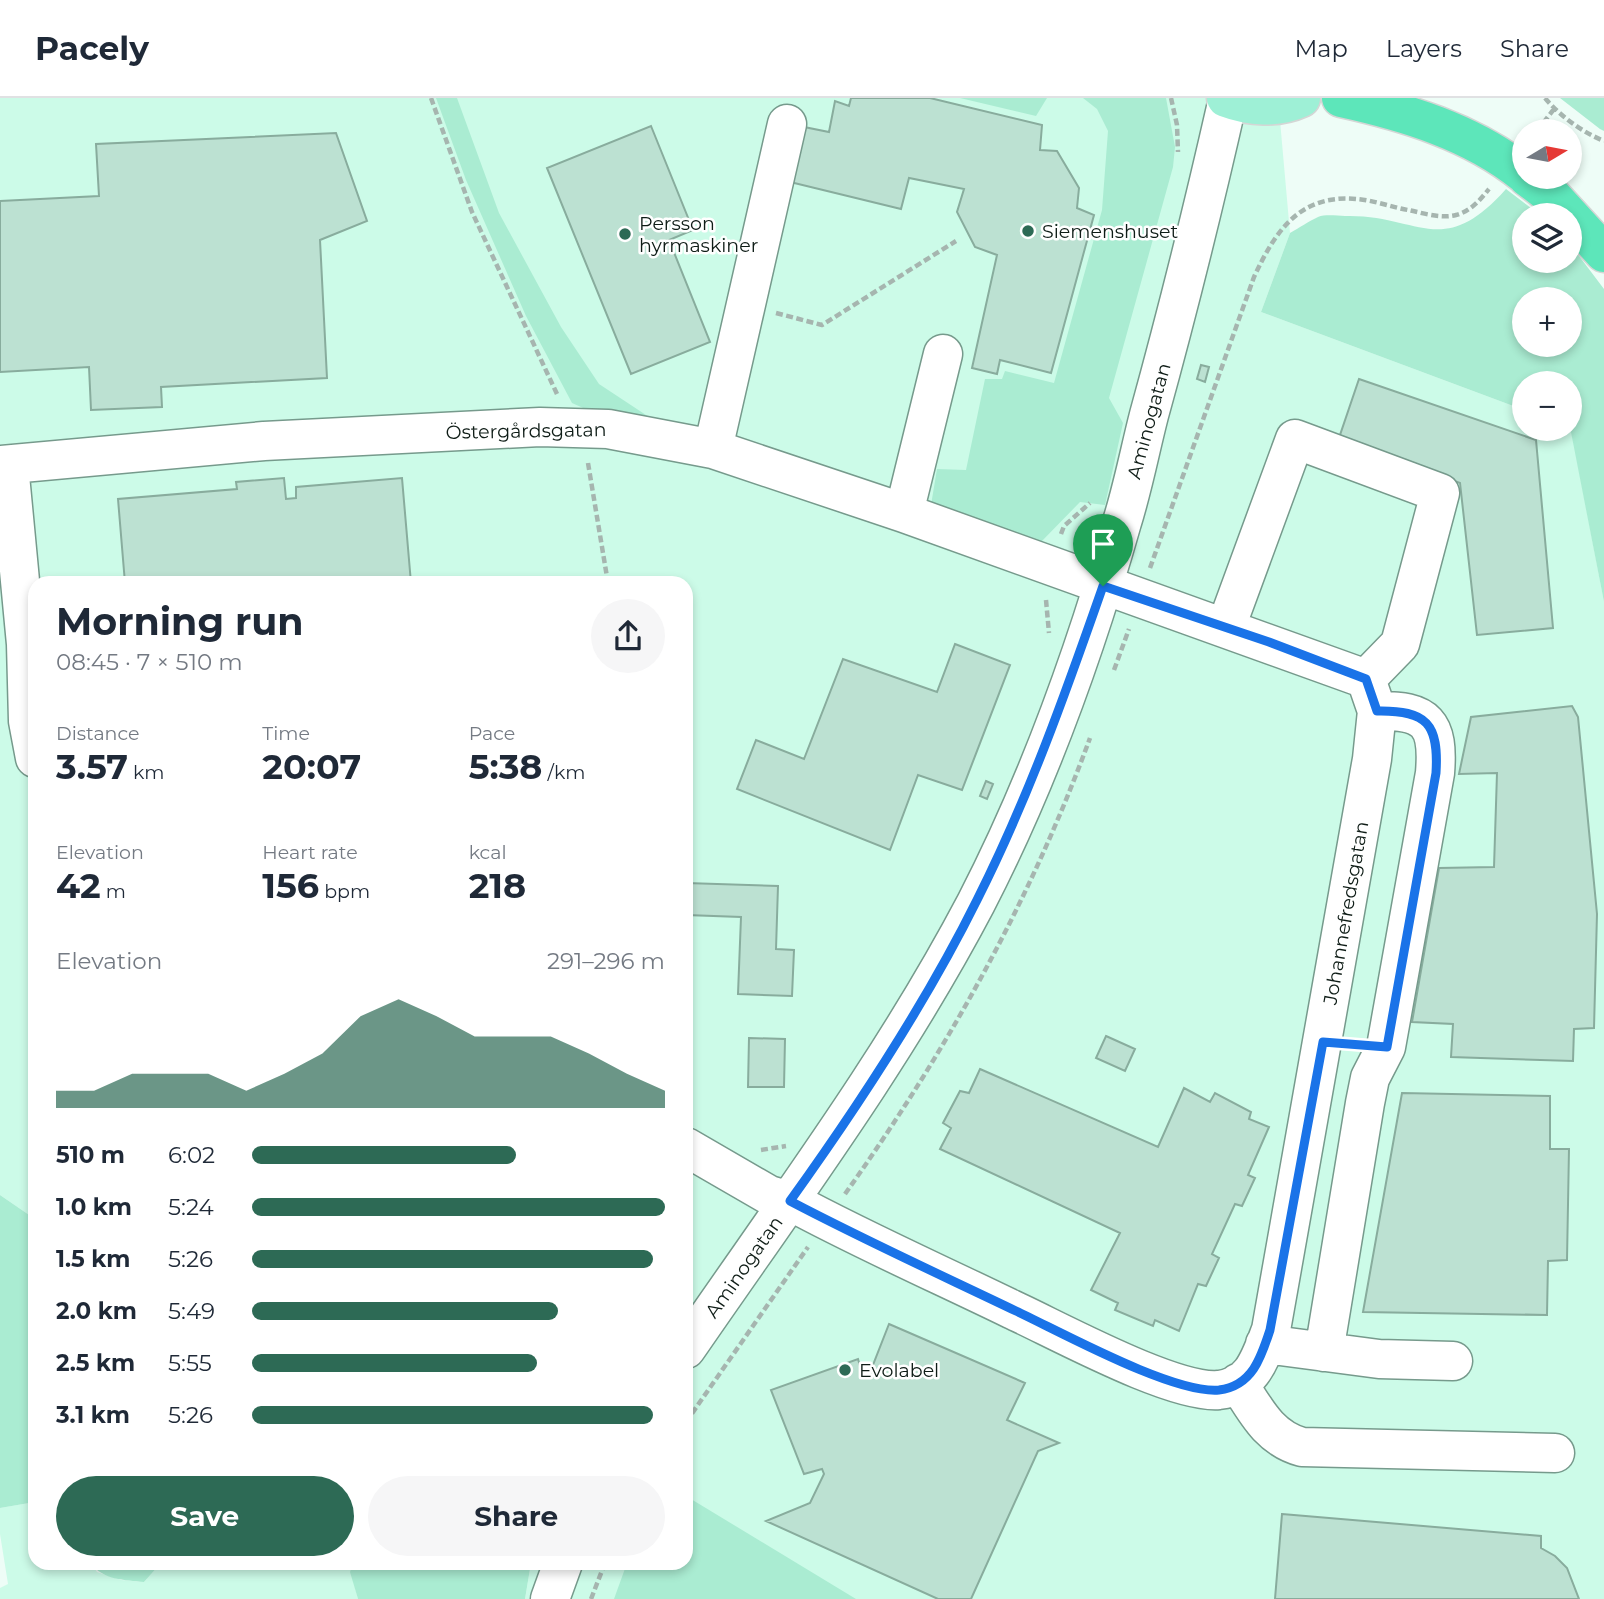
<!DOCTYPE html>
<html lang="en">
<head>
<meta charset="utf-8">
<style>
  :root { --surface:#fff; --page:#f6f6f7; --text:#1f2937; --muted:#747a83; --line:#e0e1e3; --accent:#2d6a55 }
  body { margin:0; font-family:Montserrat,sans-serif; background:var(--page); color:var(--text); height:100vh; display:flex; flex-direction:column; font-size:26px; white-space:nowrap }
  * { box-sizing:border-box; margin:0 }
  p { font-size:23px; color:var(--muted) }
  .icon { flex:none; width:38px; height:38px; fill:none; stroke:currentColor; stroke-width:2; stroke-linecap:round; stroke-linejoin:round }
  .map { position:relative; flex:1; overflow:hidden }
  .side { position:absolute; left:28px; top:478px; width:665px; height:994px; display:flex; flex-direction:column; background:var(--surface); border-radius:21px; box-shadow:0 4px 10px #0003 }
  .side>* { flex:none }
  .needle { width:46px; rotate:80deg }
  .buttons { position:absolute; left:1512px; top:21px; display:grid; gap:14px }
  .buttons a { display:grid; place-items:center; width:70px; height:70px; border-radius:50%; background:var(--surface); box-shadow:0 4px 10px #0003; font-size:35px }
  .pin { position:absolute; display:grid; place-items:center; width:60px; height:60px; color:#fff; margin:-72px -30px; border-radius:50% 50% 50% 0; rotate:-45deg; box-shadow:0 0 7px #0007 }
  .pin .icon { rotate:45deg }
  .round { display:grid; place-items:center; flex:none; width:74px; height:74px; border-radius:37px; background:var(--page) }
  .summary { display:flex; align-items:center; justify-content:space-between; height:119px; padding:0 28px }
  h1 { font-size:38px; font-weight:700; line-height:52px }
  .metrics { display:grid; grid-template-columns:repeat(3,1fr); gap:10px; height:119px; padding:7px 28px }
  .metrics div { display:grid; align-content:center }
  .metrics b { font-size:35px; font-weight:700 }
  .metrics small { font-size:19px; font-weight:400 }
  .metrics p { font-size:19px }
  .chart { height:196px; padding:14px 28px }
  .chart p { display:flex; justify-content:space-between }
  .chart svg { width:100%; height:126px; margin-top:7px; fill:var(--accent); opacity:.7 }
  .button { display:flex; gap:14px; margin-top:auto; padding:14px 28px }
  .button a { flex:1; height:80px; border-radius:42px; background:var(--accent); color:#fff; font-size:28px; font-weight:700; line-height:80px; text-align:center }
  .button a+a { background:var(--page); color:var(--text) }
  ul { padding:0 28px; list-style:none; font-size:23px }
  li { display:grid; grid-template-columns:112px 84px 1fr; align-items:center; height:52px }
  li i { height:18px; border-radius:9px; background:var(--accent) }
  header { display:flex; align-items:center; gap:42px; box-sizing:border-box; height:98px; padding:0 35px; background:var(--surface); border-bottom:2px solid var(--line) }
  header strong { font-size:33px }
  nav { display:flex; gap:38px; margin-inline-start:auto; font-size:24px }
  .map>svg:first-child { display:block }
  .built { fill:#ccfbe8 }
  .green { fill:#aaecd2; fill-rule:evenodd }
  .building { fill:#bce1d2; stroke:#88ac9d; stroke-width:2 }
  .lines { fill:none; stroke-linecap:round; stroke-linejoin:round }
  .minor-casing { stroke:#769a8c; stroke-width:41 }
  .major-casing { stroke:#d4d6d5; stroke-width:41 }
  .highway-casing { stroke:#d4d6d5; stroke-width:41 }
  .path { stroke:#a6b5af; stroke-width:4.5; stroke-dasharray:7 3.5; stroke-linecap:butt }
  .minor { stroke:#fff; stroke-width:38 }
  .major { stroke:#9ef0d6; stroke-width:38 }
  .highway { stroke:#5de6ba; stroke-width:38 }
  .route-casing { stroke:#fff; stroke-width:14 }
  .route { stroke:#1a73e8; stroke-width:9 }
  .poi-dot { fill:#2d6a55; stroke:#fff; stroke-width:2.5 }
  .labels { text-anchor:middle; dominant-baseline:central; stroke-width:5; stroke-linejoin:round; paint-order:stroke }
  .poi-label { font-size:19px; fill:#0e1c16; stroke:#fff; text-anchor:start }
  .street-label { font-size:19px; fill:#0e1c16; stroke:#fff }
</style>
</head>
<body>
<header>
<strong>Pacely</strong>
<nav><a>Map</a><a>Layers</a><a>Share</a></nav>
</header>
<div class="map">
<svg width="1604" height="1501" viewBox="0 0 1604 1501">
  <rect width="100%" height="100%" fill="#eefdf7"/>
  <path class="built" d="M0 0H1278L1290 135 1261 214 1524 312V331L1571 330 1604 504V1501H525L531 1465H686V485H35V1121L0 1097Z
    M35 1404V1465H91L97 1474 121 1482 144 1484 161 1465H353L351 1474 358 1501H0V1490L8 1486 0 1436V1410Z"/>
  <path class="green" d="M436 0H457L499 115 561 229 599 286 649 319 608 321 572 305 526 218 466 82Z
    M960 0H1047L1036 18Z
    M1083 0H1166L1175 49 1173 69 1109 300 1123 325 1105 407 1080 404 1041 444 931 407 937 371 966 372 985 281H1002L1005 273 1054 285 1102 112 1108 33 1097 11Z
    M1560 0H1604V33L1600 31Z
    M1506 91 1540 117H1524V163H1570V146L1604 191V504L1570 329V285H1524V312L1261 214 1290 135C1299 130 1309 123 1318 119 1326 116 1337 118 1345 118 1419 116 1442 163 1506 91ZM1524 201H1570V247H1524Z
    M0 1097 35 1121V1404L0 1410Z
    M686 1398 856 1501H614L627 1465H686Z
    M91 1465H161L144 1484C125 1482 102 1482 91 1465Z
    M353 1465H531L525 1501H358L350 1474Z"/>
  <path class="building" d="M851 0H930L1042 27 1040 52 1057 53 1079 90 1077 110 1094 117 1051 275 1000 262 997 276 972 270 997 157 975 149 957 114 964 91 909 80 901 111 786 83 799 28 829 34 835 3 849 8Z
    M651 28 693 132 669 142 710 244 631 276 547 70Z
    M336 35 367 123 320 142 327 280 161 289 162 309 91 312 89 269 0 274V103L99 98 96 46Z
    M1201 267 1209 269 1205 284 1197 281Z
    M1359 281 1536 342 1553 530 1477 537 1460 385 1339 340Z
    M284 380 286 401 296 400V389L402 380 411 485H125L118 401 237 391 236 384Z
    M955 546 1010 567 962 692 918 677 890 752 737 691 756 642 804 661 843 561 937 594Z
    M1572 608 1578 619 1597 816 1594 930 1574 931 1573 963 1451 959 1453 926 1412 924 1439 770 1494 769 1497 675 1459 676 1471 619Z
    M986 683 993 686 987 701 980 698Z
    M686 785 778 788 776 851 794 852 792 898 738 896 741 819 686 817Z
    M1106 938 1135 951 1125 973 1096 960Z
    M749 940 785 941 784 989H748Z
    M980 971 1158 1049 1184 990 1210 1004 1215 995 1251 1014 1249 1021 1269 1029 1248 1077 1255 1080 1242 1108 1235 1106 1212 1156 1219 1160 1206 1188 1198 1186 1179 1233 1155 1222 1153 1228 1115 1212 1118 1205 1091 1192 1120 1135 940 1051 951 1030 943 1025 960 993 969 995Z
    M1402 995 1550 998V1051H1569L1567 1162 1548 1163 1547 1217 1363 1214Z
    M889 1226 1025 1285 1007 1322 1059 1345 1038 1353 971 1501H938L766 1423 810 1405 824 1376 822 1371 804 1376 771 1292 858 1261 863 1278 869 1277Z
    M1282 1416 1541 1438V1450L1555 1458 1567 1470 1579 1501H1275Z"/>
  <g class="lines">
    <g class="minor-casing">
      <path id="minor" d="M713 351 787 26
        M0 367 264 343 540 329 608 331 713 351 904 415 1366 581 1377 613 1372 661 1271 1232C1260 1260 1253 1288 1219 1292 1173 1296 1057 1232 1011 1211 937 1175 862 1142 790 1103L769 1097 686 1049
        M9 367 26 546 28 623 35 660
        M904 415 943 256
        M1226 529 1295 341 1440 395 1400 546 1366 581
        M1265 1246 1379 1261 1453 1263
        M686 1251C787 1104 893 963 976 805 1038 685 1085 554 1122 424 1133 389 1140 352 1149 317 1178 212 1204 107 1228 1
        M1324 1254 1365 1005 1370 980 1386 949 1435 675C1439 625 1427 612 1377 613
        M1238 1285C1256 1313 1269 1340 1302 1349L1555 1355
        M550 1501 563 1465"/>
    </g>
    <g class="major-casing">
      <path id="major" d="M1226 0C1250 9 1277 11 1301 0"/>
    </g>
    <g class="highway-casing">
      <path id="highway" d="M1341 0C1405 14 1472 34 1524 76
        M1527 79 1552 98 1604 155"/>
    </g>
    <path class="path" d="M431 0 472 114 557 296
      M1171 0 1177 27 1178 54
      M1545 0C1560 18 1582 34 1604 43
      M1537 33 1554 11
      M776 215 822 227 956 143
      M588 365 608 485
      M1061 436 1064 428 1090 405
      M1150 470 1254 179C1275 134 1299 96 1356 101 1373 102 1391 109 1408 112 1423 115 1441 121 1456 117 1471 113 1480 102 1489 91
      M1046 502 1049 535
      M1114 572 1129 531
      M761 1052 786 1048
      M845 1096C946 954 1030 804 1090 640
      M686 1324 808 1149
      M591 1501 605 1465"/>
    <use href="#minor" class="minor"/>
    <use href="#major" class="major"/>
    <use href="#highway" class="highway"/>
  </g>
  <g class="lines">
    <g class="route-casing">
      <path id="route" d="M1103 488 1269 544 1366 581 1377 613C1427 612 1439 626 1436 675L1387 949 1323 944 1270 1232C1261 1260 1252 1288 1219 1292 1173 1296 1061 1234 1016 1213 941 1177 864 1142 790 1103 859 1007 925 907 977 802 1028 701 1066 594 1103 488Z"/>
    </g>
    <use href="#route" class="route"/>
  </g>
  <g class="poi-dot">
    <circle cx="1028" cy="133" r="7"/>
    <circle cx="625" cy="136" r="7"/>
    <circle cx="845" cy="1272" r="7"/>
  </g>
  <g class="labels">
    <g class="poi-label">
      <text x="639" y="125">Persson<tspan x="639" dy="22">hyrmaskiner</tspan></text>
      <text x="1042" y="133">Siemenshuset</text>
      <text x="859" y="1272">Evolabel</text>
    </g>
    <g class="street-label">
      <text transform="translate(1149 323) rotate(-75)">Aminogatan</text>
      <text transform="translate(526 333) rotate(-1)">Östergårdsgatan</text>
      <text transform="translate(1346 815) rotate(-80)">Johannefredsgatan</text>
      <text transform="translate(744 1169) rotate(-55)">Aminogatan</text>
    </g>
  </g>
</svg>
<div class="buttons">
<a><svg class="needle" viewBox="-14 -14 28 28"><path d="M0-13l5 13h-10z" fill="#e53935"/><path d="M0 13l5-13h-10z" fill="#747a83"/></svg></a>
<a><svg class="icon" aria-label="layers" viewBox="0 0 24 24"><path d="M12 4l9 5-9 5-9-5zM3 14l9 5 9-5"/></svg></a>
<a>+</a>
<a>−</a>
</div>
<div class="pin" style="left:1103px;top:488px;background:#1e9e55"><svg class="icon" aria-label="arrive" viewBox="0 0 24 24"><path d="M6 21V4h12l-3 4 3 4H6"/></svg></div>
<section class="side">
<div class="summary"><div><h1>Morning run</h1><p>08:45 · 7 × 510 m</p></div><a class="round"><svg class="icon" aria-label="share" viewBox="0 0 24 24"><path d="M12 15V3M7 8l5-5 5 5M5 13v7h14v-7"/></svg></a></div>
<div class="metrics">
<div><p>Distance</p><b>3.57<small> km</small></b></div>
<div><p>Time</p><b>20:07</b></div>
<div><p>Pace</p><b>5:38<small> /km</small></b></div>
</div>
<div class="metrics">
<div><p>Elevation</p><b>42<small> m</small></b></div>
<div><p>Heart rate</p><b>156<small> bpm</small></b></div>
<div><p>kcal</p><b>218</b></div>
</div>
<div class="chart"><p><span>Elevation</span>291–296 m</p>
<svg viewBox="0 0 160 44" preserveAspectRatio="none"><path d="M0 44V38L10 38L20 32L30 32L40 32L50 38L60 32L70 25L80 12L90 6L100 12L110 19L120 19L130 19L140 25L150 32L160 38V44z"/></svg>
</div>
<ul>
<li><b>510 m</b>6:02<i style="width:64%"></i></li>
<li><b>1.0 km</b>5:24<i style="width:100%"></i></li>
<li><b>1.5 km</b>5:26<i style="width:97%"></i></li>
<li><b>2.0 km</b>5:49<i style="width:74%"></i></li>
<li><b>2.5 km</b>5:55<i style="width:69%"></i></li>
<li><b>3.1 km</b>5:26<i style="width:97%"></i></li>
</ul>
<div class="button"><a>Save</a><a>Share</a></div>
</section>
</div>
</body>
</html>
